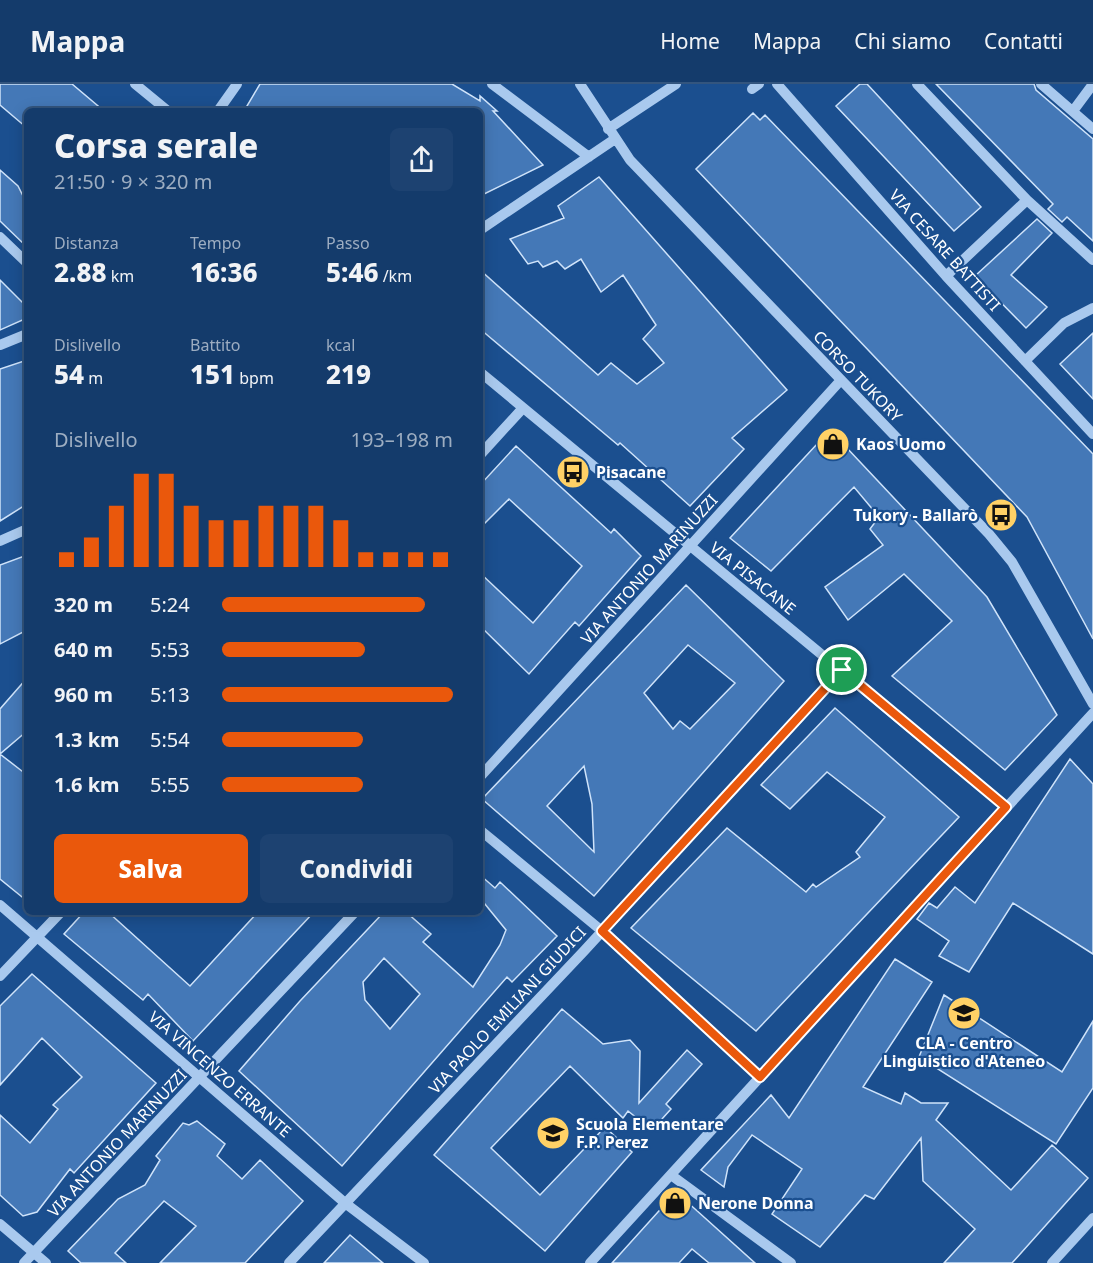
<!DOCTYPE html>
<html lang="it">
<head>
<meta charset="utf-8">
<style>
  :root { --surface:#143b6b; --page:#1d4271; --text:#f1f3f6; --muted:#9dadc1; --line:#33557e; --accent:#ea580c }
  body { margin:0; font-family:"Noto Sans",sans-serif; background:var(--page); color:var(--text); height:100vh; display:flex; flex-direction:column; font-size:22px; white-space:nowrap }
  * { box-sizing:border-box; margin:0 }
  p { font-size:20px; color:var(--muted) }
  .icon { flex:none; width:33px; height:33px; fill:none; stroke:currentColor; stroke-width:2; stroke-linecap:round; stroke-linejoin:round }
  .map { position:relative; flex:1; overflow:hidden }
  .sheet { position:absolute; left:24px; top:24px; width:459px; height:807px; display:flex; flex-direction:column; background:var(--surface); border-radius:9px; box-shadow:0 3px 15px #0003,0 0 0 2px var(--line) }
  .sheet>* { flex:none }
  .pin { position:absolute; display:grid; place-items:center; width:51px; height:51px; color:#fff; margin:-26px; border:3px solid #fff; border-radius:50%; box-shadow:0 2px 6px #0007 }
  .round { display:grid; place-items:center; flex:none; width:63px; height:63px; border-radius:9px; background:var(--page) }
  .head { display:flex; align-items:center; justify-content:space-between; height:102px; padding:0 30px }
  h1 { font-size:33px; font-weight:800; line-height:45px }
  .metrics { display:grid; grid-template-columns:repeat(3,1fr); gap:9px; height:102px; padding:6px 30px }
  .metrics div { display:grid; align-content:center }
  .metrics b { font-size:26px; font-weight:800 }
  .metrics small { font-size:16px; font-weight:400 }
  .metrics p { font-size:16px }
  .chart { height:168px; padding:12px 30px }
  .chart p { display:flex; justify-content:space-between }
  .chart svg { width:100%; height:108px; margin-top:6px; stroke:var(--accent); stroke-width:6 }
  .action { display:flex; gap:12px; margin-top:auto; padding:12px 30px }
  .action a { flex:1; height:69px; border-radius:9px; background:var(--accent); color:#fff; font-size:24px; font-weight:800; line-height:69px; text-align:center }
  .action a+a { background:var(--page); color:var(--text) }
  ul { padding:0 30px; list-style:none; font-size:20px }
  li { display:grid; grid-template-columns:96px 72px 1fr; align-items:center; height:45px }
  li i { height:15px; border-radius:8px; background:var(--accent) }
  header { display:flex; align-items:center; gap:36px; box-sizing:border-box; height:84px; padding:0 30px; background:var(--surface); border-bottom:2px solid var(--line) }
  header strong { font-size:28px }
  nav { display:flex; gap:33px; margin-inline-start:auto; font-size:21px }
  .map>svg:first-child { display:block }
  .building { fill:#4478b7; stroke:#cfe3fa; stroke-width:1.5; fill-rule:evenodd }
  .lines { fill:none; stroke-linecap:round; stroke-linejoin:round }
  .minor { stroke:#a9c9ee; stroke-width:10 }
  .route-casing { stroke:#fff; stroke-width:12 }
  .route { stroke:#ea580c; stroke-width:8 }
  .labels { text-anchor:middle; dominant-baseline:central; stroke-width:4.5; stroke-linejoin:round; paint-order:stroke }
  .street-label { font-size:16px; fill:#fff; stroke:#1b4f8f }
  .poi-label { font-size:16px; font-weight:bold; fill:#fff; stroke:#1b4f8f; text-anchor:start }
</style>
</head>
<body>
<header>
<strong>Mappa</strong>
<nav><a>Home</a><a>Mappa</a><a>Chi siamo</a><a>Contatti</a></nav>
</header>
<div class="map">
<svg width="1093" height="1179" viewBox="0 0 1093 1179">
  <rect width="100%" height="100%" fill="#1b4f8f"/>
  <path class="building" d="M0 0H72L104 27H27V44L0 21Z
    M260 0H452L480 17V12L497 27H493L543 81 480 112V27H244Z
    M860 0H867L981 123 954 147 836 22Z
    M936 0H1034L1036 6 1093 55V157L1067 133 1062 138 1048 125 1053 120Z
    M753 29 760 36 765 31 1093 370V555L1027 433 696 85Z
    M0 86 18 102 27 120V163L0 137Z
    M599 93 787 306 732 354 744 365 690 422 620 359 618 361 480 245V186L598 291 611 279 637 300 664 279 643 255 656 241 623 191 601 208 581 175 565 185 557 177 543 183 538 177 528 180 510 155 564 134 558 122Z
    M1037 135 1052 149 1011 191 1047 223 1026 244 975 192Z
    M0 196 27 223V234L0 246Z
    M1093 249V315L1060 280Z
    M27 276V420L0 437V285Z
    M830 346 987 513 1057 631 1005 686 892 592 952 537 904 490 848 536 825 503 883 461 870 445 879 433 854 403 771 487 730 454Z
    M516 362 611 449 614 445 641 472 579 542 575 538 529 590 480 542V489L533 539 582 482 509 415 480 444V401Z
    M27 471V546L0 560V481Z
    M686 501 784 597 594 812 482 715ZM688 561 735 599 690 645 680 637 673 645 644 609ZM584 682 592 720 594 768 547 722Z
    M27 594V647L0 670V625Z
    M835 624 959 733 756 947 631 844 727 744 806 808 813 800 816 803 860 773 856 768 885 733 827 688 790 725 761 701Z
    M0 670 27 691V817L0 795Z
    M1070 675 1093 700V870L1013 819 969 888 939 872 949 857 917 835 929 819 937 824 955 803 975 819Z
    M480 791 495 804 500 798 557 852 512 898 507 893 342 1082 239 987 300 917 384 828H406L431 850 423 858 473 903 500 861 506 846 480 814ZM384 874 420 910 390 945 365 916 363 898Z
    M84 828H108L190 902 258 828H314L193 957 148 910 143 916 64 850Z
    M895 875 932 898 863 1003 901 1020 905 1009 921 1019H948L936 1036 1011 1106 1052 1061 1088 1094 1012 1179H944L975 1145 923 1097 921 1054 874 1115 865 1111 820 1163 772 1130 802 1085 752 1051 728 1083 724 1103 701 1086 771 1011 789 1034Z
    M32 890 156 999 74 1089 70 1085 37 1128 23 1132 0 1111V1031L30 1059 58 1025 53 1021 82 993 42 954 0 1001V922Z
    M944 911 1062 988 1093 937V1004L1056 1060 919 973Z
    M562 925 603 960 630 956 640 967 639 1019 687 966 702 980 666 1020 671 1025 652 1046 628 1027 623 1034 570 982 491 1064 540 1111 605 1043 632 1068 545 1167 434 1071Z
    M197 1037 225 1060 217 1072 242 1095 260 1076 303 1117 245 1179H160L196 1142 164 1117 115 1169 126 1179H81L68 1167 118 1115 145 1101 160 1076 156 1072 183 1039 189 1041Z
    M676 1108 685 1116 755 1179H709L692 1165 679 1179H612Z
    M350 1151 383 1179H324Z"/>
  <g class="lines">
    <path class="minor" d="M135 0 168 27
      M492 0 589 73
      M580 0 630 76 989 450 1012 478 1093 620
      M777 0 946 192 1093 350
      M917 0 1027 116 1093 176
      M1041 0 1093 45
      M752 5 759 0
      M218 27 237 0
      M1073 27 1093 0
      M608 45 676 0
      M480 146 615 55
      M0 153 27 179
      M946 192 1027 116
      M0 261 27 250
      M1025 277 1064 239 1093 224
      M480 288 1006 723
      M480 371 523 324
      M0 457 27 445
      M480 693 841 296
      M480 746 602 847 760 993
      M0 821 345 1119 424 1179
      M0 892 61 828
      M671 1091 791 1179
      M0 1140 46 1179
      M24 1179 355 828
      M289 1179 584 867 842 586
      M590 1179 1093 629
      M1052 1179 1093 1134"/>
  </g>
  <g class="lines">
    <g class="route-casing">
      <path id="route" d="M842 586 1006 723 760 993 602 847Z"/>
    </g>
    <use href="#route" class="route"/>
  </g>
  <defs>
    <g id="shop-disc" transform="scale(1.725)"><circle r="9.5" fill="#ffd166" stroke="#1b4f8f"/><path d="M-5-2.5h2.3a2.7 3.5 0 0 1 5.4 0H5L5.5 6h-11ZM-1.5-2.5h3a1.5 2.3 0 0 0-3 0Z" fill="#111"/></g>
    <g id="bus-disc" transform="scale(1.725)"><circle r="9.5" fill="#ffd166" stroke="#1b4f8f"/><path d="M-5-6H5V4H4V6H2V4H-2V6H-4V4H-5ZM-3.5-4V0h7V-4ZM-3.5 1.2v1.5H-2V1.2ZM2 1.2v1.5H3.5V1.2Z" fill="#111"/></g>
    <g id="university-disc" transform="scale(1.725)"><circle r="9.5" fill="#ffd166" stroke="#1b4f8f"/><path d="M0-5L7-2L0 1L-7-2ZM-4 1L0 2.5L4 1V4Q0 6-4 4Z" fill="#111"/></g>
    <g id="school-disc" transform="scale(1.725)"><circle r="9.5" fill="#ffd166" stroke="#1b4f8f"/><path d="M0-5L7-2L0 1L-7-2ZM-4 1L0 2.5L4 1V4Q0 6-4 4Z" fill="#111"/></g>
  </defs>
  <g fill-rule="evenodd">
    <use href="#shop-disc" x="833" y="360"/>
    <use href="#bus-disc" x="573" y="388"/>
    <use href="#bus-disc" x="1001" y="431"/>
    <use href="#university-disc" x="964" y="929"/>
    <use href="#school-disc" x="553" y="1049"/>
    <use href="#shop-disc" x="675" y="1119"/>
  </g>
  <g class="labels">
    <g class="street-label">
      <text transform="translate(945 166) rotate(48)">VIA CESARE BATTISTI</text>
      <text transform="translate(858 292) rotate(46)">CORSO TUKORY</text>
      <text transform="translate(649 485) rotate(-48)">VIA ANTONIO MARINUZZI</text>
      <text transform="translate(753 494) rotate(39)">VIA PISACANE</text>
      <text transform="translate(507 926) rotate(-47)">VIA PAOLO EMILIANI GIUDICI</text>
      <text transform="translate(220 990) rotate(41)">VIA VINCENZO ERRANTE</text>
      <text transform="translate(117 1059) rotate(-47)">VIA ANTONIO MARINUZZI</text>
    </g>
    <g class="poi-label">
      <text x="856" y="360">Kaos Uomo</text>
      <text x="596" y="388">Pisacane</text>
      <text x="978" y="431" text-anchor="end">Tukory - Ballarò</text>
      <text x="964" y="959" text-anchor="middle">CLA - Centro<tspan x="964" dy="18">Linguistico d'Ateneo</tspan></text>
      <text x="576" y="1040">Scuola Elementare<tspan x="576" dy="18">F.P. Perez</tspan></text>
      <text x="698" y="1119">Nerone Donna</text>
    </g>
  </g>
</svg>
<div class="pin" style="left:842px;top:586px;background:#1e9e55"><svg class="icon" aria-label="arrive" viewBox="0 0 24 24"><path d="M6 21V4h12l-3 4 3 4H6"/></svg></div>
<section class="sheet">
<div class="head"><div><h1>Corsa serale</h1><p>21:50 · 9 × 320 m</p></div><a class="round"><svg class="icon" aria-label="share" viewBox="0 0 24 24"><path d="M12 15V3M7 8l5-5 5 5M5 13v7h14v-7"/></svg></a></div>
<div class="metrics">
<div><p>Distanza</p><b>2.88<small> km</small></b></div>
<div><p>Tempo</p><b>16:36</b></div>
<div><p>Passo</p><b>5:46<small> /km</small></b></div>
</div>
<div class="metrics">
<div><p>Dislivello</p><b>54<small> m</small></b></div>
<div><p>Battito</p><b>151<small> bpm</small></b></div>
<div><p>kcal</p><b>219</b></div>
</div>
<div class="chart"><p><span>Dislivello</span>193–198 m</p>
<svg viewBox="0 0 160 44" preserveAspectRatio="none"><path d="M5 44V38M15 44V32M25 44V19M35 44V6M45 44V6M55 44V19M65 44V25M75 44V25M85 44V19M95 44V19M105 44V19M115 44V25M125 44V38M135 44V38M145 44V38M155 44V38"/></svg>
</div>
<ul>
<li><b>320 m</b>5:24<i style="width:88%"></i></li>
<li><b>640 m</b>5:53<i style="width:62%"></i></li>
<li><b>960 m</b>5:13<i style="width:100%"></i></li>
<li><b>1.3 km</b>5:54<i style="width:61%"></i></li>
<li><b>1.6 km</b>5:55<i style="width:61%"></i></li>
</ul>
<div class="action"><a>Salva</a><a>Condividi</a></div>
</section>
</div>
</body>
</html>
